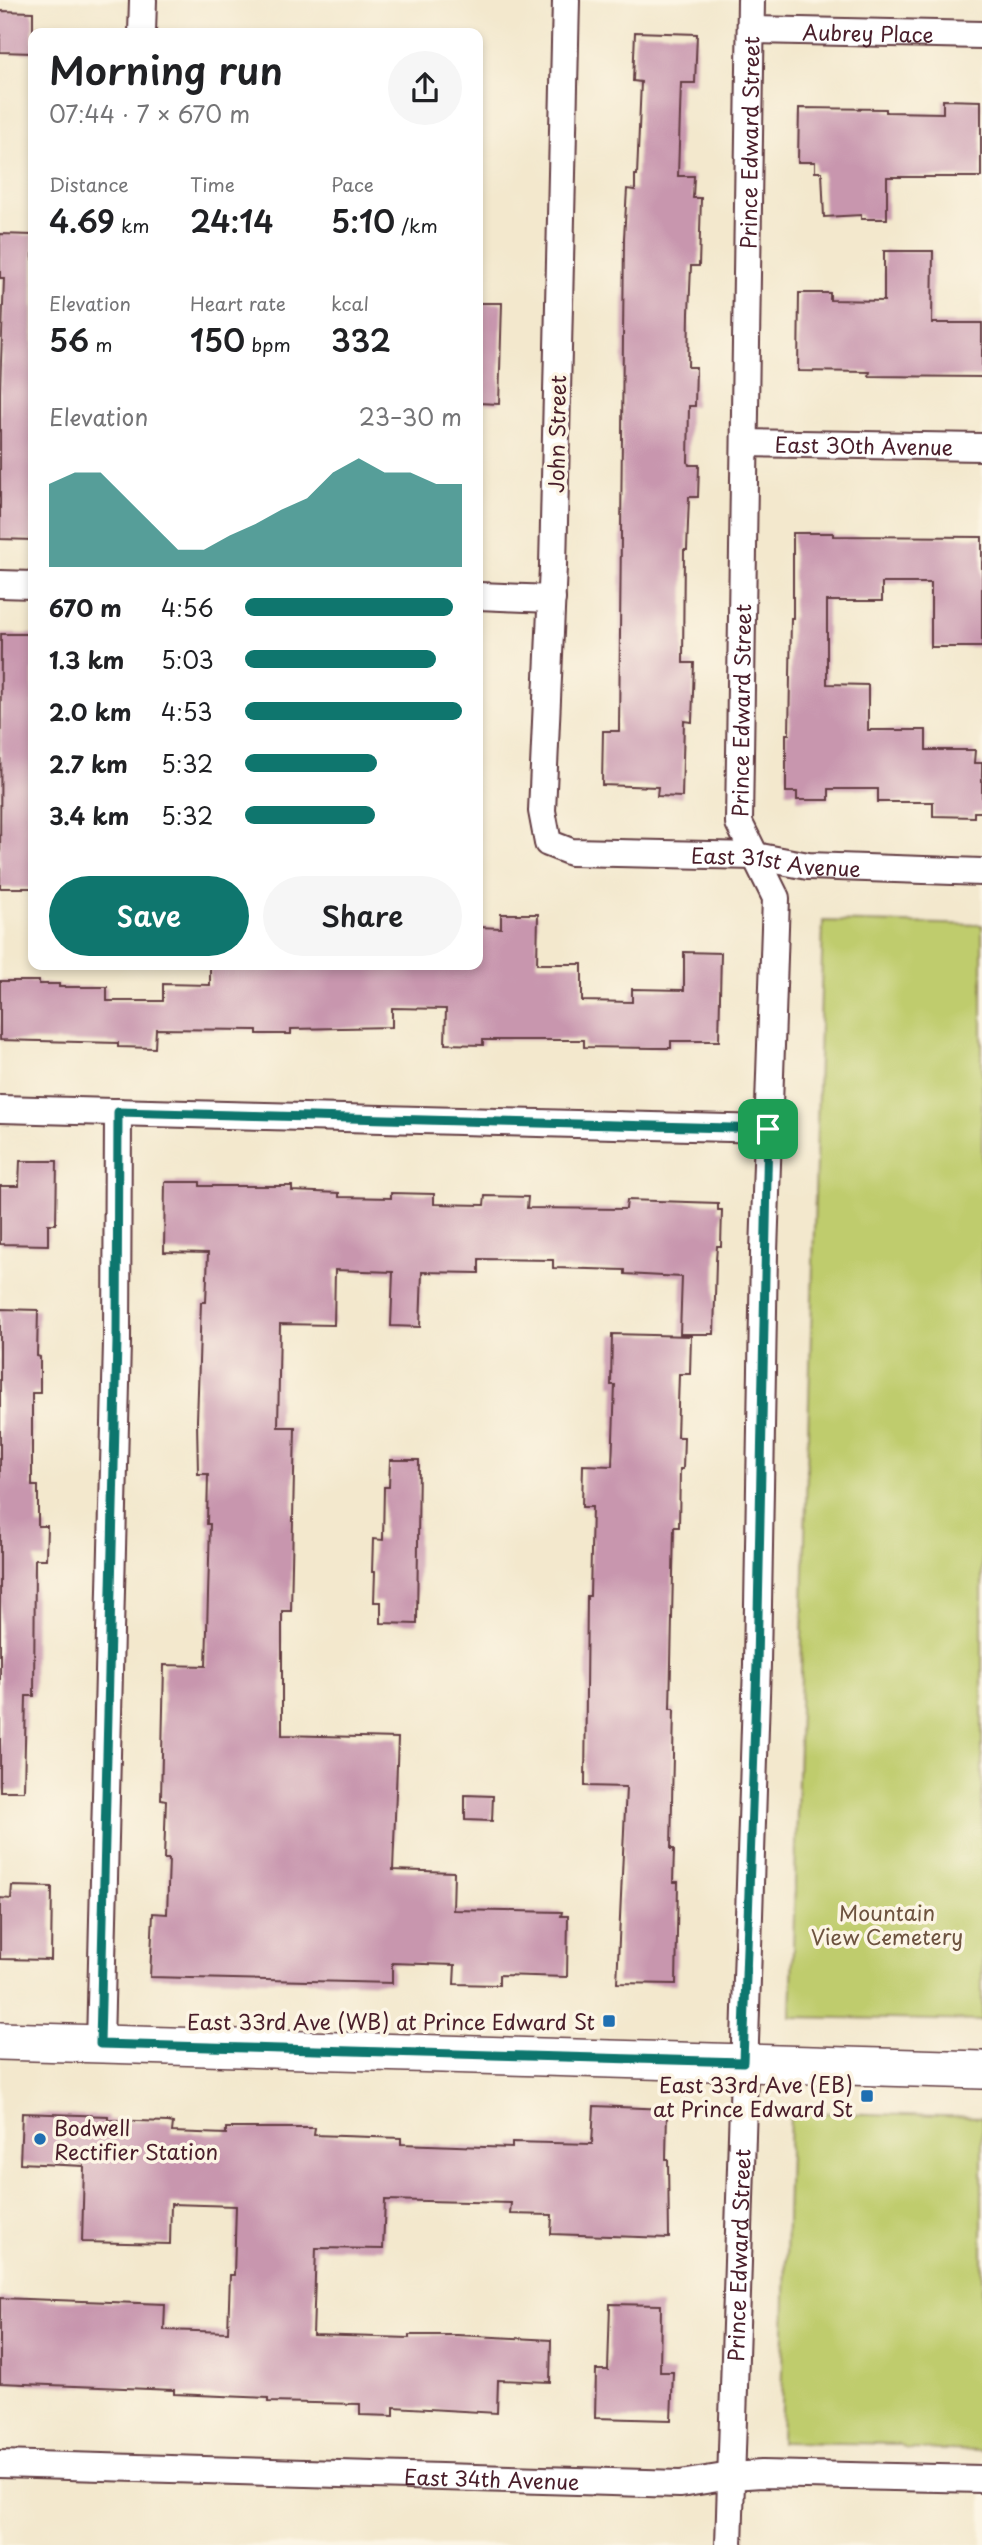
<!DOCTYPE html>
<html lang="en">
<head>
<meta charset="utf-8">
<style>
  :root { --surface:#fff; --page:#f6f6f6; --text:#202124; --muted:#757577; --accent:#0f766e }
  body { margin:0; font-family:"Playpen Sans",sans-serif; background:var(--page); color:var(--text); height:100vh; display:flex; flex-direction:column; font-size:26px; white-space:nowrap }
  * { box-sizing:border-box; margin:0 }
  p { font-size:23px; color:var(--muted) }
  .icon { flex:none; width:38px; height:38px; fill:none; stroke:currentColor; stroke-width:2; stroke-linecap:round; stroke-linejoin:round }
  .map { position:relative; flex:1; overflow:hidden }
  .details { position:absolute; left:28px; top:28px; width:455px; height:942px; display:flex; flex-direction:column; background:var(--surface); border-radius:14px; box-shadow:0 4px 10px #0003 }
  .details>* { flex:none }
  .pin { position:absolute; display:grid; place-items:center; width:60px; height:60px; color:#fff; margin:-30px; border-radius:14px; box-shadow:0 4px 10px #0006 }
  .round { display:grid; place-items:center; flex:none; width:74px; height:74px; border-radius:37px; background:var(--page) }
  .head { display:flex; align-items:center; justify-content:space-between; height:119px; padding:0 21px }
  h1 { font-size:38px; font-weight:600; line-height:52px }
  .figures { display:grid; grid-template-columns:repeat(3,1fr); gap:10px; height:119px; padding:7px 21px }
  .figures div { display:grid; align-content:center }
  .figures b { font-size:30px; font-weight:600 }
  .figures small { font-size:19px; font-weight:400 }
  .figures p { font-size:19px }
  .chart { height:196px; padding:14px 21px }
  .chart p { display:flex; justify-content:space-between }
  .chart svg { width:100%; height:126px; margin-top:7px; fill:var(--accent); opacity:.7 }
  .action { display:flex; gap:14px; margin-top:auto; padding:14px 21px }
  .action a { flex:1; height:80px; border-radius:42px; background:var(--accent); color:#fff; font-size:28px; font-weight:600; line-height:80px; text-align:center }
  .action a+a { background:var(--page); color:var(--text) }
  ul { padding:0 21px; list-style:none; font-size:23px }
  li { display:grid; grid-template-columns:112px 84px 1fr; align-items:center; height:52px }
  li i { height:18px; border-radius:9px; background:var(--accent) }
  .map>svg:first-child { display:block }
  .green { fill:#bfcc6d; stroke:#84764c; stroke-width:2 }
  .building { fill:#c896ae }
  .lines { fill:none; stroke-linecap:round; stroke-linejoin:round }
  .street-casing { stroke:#633d43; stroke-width:30 }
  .secondary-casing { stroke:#633d43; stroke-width:40 }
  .street { stroke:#fff; stroke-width:26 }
  .secondary { stroke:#fff; stroke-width:37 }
  .route-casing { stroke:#fff; stroke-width:14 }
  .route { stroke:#0f766e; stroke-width:9 }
  .poi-dot { fill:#1f6fb2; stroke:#fcf5e5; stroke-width:2.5 }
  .labels { text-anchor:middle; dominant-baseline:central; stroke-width:7; stroke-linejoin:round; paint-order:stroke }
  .street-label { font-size:21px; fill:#4a1f2b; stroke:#fcf5e5 }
  .park-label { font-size:21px; fill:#6d533f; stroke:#fcf5e5 }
  .poi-label { font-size:21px; fill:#4a1f2b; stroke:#fcf5e5; text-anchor:end }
</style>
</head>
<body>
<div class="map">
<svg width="982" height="2545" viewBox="0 0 982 2545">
  <rect width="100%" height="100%" fill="#fcf5e5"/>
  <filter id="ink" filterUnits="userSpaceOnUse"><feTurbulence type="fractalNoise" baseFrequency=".0143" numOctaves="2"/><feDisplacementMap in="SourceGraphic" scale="14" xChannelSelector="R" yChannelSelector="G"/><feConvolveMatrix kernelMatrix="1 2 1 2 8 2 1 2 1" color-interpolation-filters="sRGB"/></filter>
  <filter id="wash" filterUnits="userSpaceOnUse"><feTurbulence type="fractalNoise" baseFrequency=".00686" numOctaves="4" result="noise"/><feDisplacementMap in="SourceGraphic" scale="28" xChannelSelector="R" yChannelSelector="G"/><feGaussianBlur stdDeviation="1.57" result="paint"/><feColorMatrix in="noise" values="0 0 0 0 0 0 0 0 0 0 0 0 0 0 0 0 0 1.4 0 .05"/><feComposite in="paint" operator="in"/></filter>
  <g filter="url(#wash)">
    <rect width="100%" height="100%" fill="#f3e8cd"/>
    <path class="green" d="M823 921 982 925V2021L791 2017Z
      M790 2112 982 2117V2451L907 2449 898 2444 781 2442Z"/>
    <g id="blocks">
      <path class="building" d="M0 11 33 12V53L0 52Z
        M635 32 697 34 695 83H681L678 176H694L693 198H701L699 266H691L689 313 688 367H696L695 406H689L688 462 689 465H699L698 497H689L687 550H684L683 663H694L692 722 684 721 682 797 657 796 658 787 602 785 603 731H619L624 238 627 189 635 190V175H637L641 82 633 81Z
        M943 100 981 101V177H887V219H861V215L824 217 822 172H815V162H798L799 108 886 109V112L943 113Z
        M0 234 33 235V540L0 539V389L4 278H0Z
        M884 251H933L932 323H982V377L869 376 870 372 798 371 799 293H830V300L884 301Z
        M478 303H502L499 404 478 403Z
        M793 533H833V536L982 537V647H931V583H882V601H827V684L868 685V730H926V750H975L974 763H982V812H974V817L933 816V802H878V789H829V800H797V792H786V734H789L791 618H793Z
        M1 634H33V888H0Z
        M501 914H538L537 964H582V1001L632 1002V989L684 990V952L721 953 719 1041H671V1048H654L584 1047V1040H483V1045L445 1044 446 1009 392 1008V1027L291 1029V1034H257V1030L156 1029 155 1048 118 1047V1043L0 1040V981H39V984H59V987H107V1001H163V984L210 985V964H478V927L501 928Z
        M20 1161H57L56 1224H48V1245L0 1244V1186H19Z
        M165 1182H200V1186H292V1191L339 1193V1197L391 1198V1193L434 1194V1204L484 1205 485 1196 528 1197 527 1208 626 1209 627 1200 718 1203V1210H722L721 1246H717L716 1261 714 1334H680L682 1277 625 1274V1270L553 1268V1260L479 1259V1273L422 1272 420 1327 391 1326 393 1272 335 1270 334 1325 280 1324 278 1427H295L291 1611H282V1735L398 1738 393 1870 454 1872 453 1910 562 1912 561 1916H568L567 1977 499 1975V1985L454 1984 455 1965 392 1963V1983L150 1977 153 1913 167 1914 169 1859H164L166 1800 161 1799 164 1665 206 1666 210 1524H207L208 1474H198L197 1421 201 1302H206L208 1253 164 1252Z
        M0 1309 38 1310 37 1356 40 1357V1393H32V1486H38V1526H47L46 1559H35L34 1696H26L24 1791H0Z
        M612 1334 691 1336 690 1374H679L677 1437H684L683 1469H680L679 1527H674L670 1709H674L671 1849H674L673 1882H678L676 1984 617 1983 626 1787 585 1786 587 1596H590L592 1507H582L583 1465 612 1466 615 1385H611Z
        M390 1460H419L417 1624 381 1623V1602H374L375 1572H372L373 1539 383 1540 384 1487H389Z
        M465 1795 493 1796 492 1821 465 1820Z
        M12 1886 52 1887 51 1960 0 1959V1898L11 1899Z
        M594 2106 667 2109 666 2159H668L669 2238 551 2234 552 2215 510 2214 511 2203 385 2200 383 2249 316 2248 313 2335 409 2338V2335H457L551 2340 550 2382 498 2380 497 2413 394 2407V2416L360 2415V2404L268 2402V2398L174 2394V2390L0 2383V2298L165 2304 164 2330 228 2332 230 2275H234L236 2206 171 2204 170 2244 82 2242 84 2166 20 2163 22 2113 108 2116V2120L168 2122 173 2123 172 2132 226 2134V2128H315L314 2135 401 2138V2144L512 2148V2142L592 2144Z
        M610 2304 661 2305 660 2372H673L671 2420 595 2418 596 2370H608Z"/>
    </g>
  </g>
  <g filter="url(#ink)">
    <use href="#blocks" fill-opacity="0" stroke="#633d43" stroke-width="2"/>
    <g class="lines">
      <g class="street-casing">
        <g id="street">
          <path id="s1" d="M566 0 553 566 542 811 548 843 571 852 755 856 808 866 982 872"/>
          <path id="s2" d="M752 30 982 35"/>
          <path d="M142 33 143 0"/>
          <path id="s3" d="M745 443 982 447"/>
          <path d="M0 584 33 585"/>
          <path d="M478 596 552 599"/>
          <path d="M0 1109 767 1129"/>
          <path d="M100 2044 117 1342 118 1112"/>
          <path id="s4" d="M0 2464 680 2484 731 2476 762 2474 982 2479"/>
          <path id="s5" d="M729 2545 757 1664 764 1252 776 898 739 823 751 0"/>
        </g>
      </g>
      <g class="secondary-casing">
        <path id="secondary" d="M0 2041 982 2070"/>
      </g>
      <use href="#street" class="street"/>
      <use href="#secondary" class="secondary"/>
    </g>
  </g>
  <g class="lines" filter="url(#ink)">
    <g class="route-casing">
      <path id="route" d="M118 1112 768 1129 757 1664 743 2062 100 2044 117 1342Z"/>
    </g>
    <use href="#route" class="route"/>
  </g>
  <g class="poi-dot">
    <rect x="602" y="2014" width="14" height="14" rx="3.5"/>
    <rect x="860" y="2089" width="14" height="14" rx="3.5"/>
    <circle cx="40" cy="2139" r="7"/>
  </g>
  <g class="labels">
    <g class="street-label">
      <text stroke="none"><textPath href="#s2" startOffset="116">Aubrey Place</textPath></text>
      <text stroke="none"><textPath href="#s5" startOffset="2412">Prince Edward Street</textPath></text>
      <text transform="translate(556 434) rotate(-89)">John Street</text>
      <text stroke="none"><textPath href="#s3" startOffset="119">East 30th Avenue</textPath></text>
      <text stroke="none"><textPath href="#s5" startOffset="1844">Prince Edward Street</textPath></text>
      <text stroke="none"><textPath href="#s1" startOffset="1074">East 31st Avenue</textPath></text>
      <text stroke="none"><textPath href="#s5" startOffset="290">Prince Edward Street</textPath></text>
      <text stroke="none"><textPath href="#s4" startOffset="492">East 34th Avenue</textPath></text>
    </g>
    <g class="park-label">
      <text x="887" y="1912">Mountain<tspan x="887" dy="24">View Cemetery</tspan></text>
    </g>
    <g class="poi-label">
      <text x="595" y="2021">East 33rd Ave (WB) at Prince Edward St</text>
      <text x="853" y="2084">East 33rd Ave (EB)<tspan x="853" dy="24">at Prince Edward St</tspan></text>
      <text x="54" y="2127" text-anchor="start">Bodwell<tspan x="54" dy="24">Rectifier Station</tspan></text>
    </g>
  </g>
</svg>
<div class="pin" style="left:768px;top:1129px;background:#1e9e55"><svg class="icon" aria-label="arrive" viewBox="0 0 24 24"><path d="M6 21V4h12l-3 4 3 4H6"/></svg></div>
<section class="details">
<div class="head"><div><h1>Morning run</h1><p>07:44 · 7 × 670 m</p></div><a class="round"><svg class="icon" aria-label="share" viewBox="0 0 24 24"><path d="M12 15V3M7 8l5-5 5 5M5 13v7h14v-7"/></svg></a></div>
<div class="figures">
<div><p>Distance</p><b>4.69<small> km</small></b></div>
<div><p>Time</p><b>24:14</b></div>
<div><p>Pace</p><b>5:10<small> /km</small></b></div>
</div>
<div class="figures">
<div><p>Elevation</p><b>56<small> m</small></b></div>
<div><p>Heart rate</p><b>150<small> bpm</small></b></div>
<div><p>kcal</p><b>332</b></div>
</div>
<div class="chart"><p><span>Elevation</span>23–30 m</p>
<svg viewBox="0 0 160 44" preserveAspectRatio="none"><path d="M0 44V15L10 11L20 11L30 20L40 29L50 38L60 38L70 33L80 29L90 24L100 20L110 11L120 6L130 11L140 11L150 15L160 15V44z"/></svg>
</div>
<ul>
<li><b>670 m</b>4:56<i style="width:96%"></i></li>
<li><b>1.3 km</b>5:03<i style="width:88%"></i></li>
<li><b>2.0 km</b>4:53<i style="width:100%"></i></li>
<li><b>2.7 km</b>5:32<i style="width:61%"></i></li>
<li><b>3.4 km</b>5:32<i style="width:60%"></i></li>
</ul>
<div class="action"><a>Save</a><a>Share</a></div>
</section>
</div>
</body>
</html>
